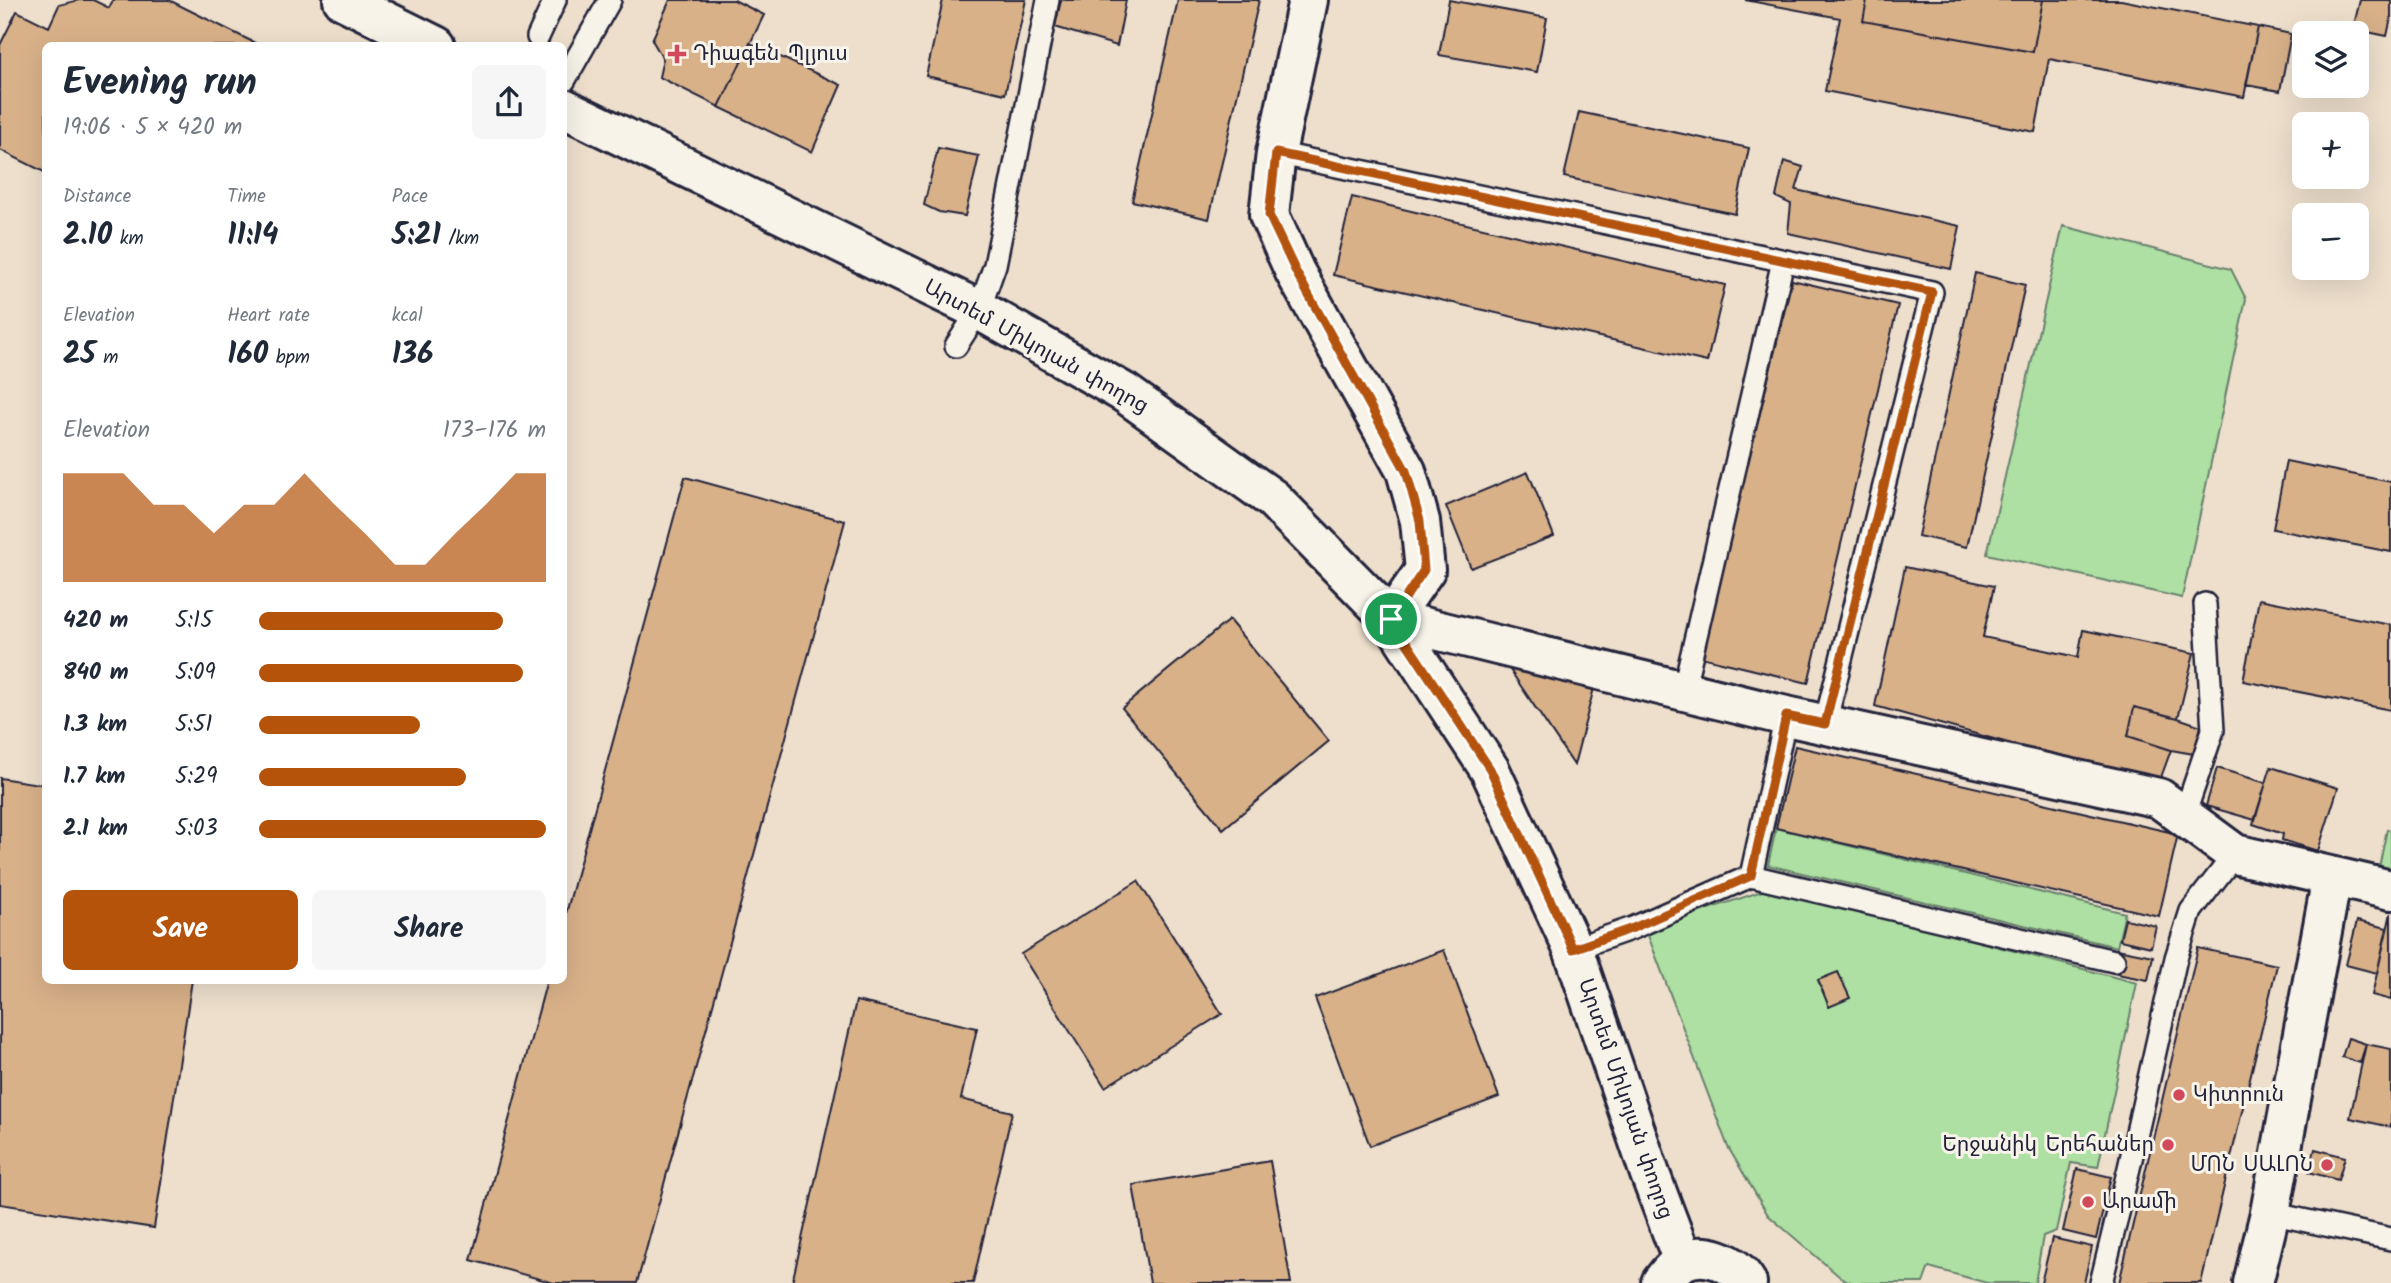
<!DOCTYPE html>
<html lang="en">
<head>
<meta charset="utf-8">
<style>
  :root { --surface:#fff; --page:#f6f6f7; --text:#1f2937; --muted:#747a83; --accent:#b45309 }
  body { margin:0; font-family:Kalam,"Noto Sans Armenian",sans-serif; background:var(--page); color:var(--text); height:100vh; display:flex; flex-direction:column; font-size:26px; white-space:nowrap }
  * { box-sizing:border-box; margin:0 }
  p { font-size:23px; color:var(--muted) }
  .icon { flex:none; width:38px; height:38px; fill:none; stroke:currentColor; stroke-width:2; stroke-linecap:round; stroke-linejoin:round }
  .map { position:relative; flex:1; overflow:hidden }
  .drawer { position:absolute; left:42px; top:42px; width:525px; height:942px; display:flex; flex-direction:column; background:var(--surface); border-radius:10px; box-shadow:0 7px 28px #0002 }
  .drawer>* { flex:none }
  .buttons { position:absolute; left:2292px; top:21px; display:grid; gap:14px }
  .buttons a { display:grid; place-items:center; width:77px; height:77px; border-radius:10px; background:var(--surface); box-shadow:0 7px 28px #0002; font-size:35px }
  .pin { position:absolute; display:grid; place-items:center; width:60px; height:60px; color:#fff; margin:-30px; border:4px solid #fff; border-radius:50%; box-shadow:0 2px 7px #0007 }
  .round { display:grid; place-items:center; flex:none; width:74px; height:74px; border-radius:10px; background:var(--page) }
  .summary { display:flex; align-items:center; justify-content:space-between; height:119px; padding:0 21px }
  h1 { font-size:38px; font-weight:700; line-height:52px }
  .metrics { display:grid; grid-template-columns:repeat(3,1fr); gap:10px; height:119px; padding:7px 21px }
  .metrics div { display:grid; align-content:center }
  .metrics b { font-size:30px; font-weight:700 }
  .metrics small { font-size:19px; font-weight:400 }
  .metrics p { font-size:19px }
  .chart { height:196px; padding:14px 21px }
  .chart p { display:flex; justify-content:space-between }
  .chart svg { width:100%; height:126px; margin-top:7px; fill:var(--accent); opacity:.7 }
  .cta { display:flex; gap:14px; margin-top:auto; padding:14px 21px }
  .cta a { flex:1; height:80px; border-radius:10px; background:var(--accent); color:#fff; font-size:28px; font-weight:700; line-height:80px; text-align:center }
  .cta a+a { background:var(--page); color:var(--text) }
  ul { padding:0 21px; list-style:none; font-size:23px }
  li { display:grid; grid-template-columns:112px 84px 1fr; align-items:center; height:52px }
  li i { height:18px; border-radius:9px; background:var(--accent) }
  .map>svg:first-child { display:block }
  .green { fill:#ade0a2; stroke:#68816e; stroke-width:2 }
  .building { fill:#d8b189; stroke:#22223b; stroke-width:2 }
  .lines { fill:none; stroke-linecap:round; stroke-linejoin:round }
  .service-casing { stroke:#22223b; stroke-width:26 }
  .minor-casing { stroke:#22223b; stroke-width:44 }
  .secondary-casing { stroke:#22223b; stroke-width:44 }
  .service { stroke:#f7f3e8; stroke-width:21 }
  .minor { stroke:#f7f3e8; stroke-width:38 }
  .secondary { stroke:#f7f3e8; stroke-width:38 }
  .route-casing { stroke:#fff; stroke-width:14 }
  .route { stroke:#b45309; stroke-width:9 }
  .poi-dot { fill:#d1495b; stroke:#f7f3e8; stroke-width:2.5 }
  .labels { text-anchor:middle; dominant-baseline:central; stroke-width:6; stroke-linejoin:round; paint-order:stroke }
  .poi-label { font-size:21px; fill:#22223b; stroke:#f7f3e8; text-anchor:start }
  .street-label { font-size:21px; fill:#22223b; stroke:#f7f3e8 }
</style>
</head>
<body>
<div class="map">
<svg width="2391" height="1283" viewBox="0 0 2391 1283">
  <rect width="100%" height="100%" fill="#eedfcc"/>
  <filter id="ink" filterUnits="userSpaceOnUse"><feTurbulence type="fractalNoise" baseFrequency=".0143" numOctaves="2"/><feDisplacementMap in="SourceGraphic" scale="14" xChannelSelector="R" yChannelSelector="G"/><feConvolveMatrix kernelMatrix="1 2 1 2 8 2 1 2 1" color-interpolation-filters="sRGB"/></filter>
  <g filter="url(#ink)">
    <path class="green" d="M2063 226 2231 269 2246 299 2182 598 1987 554Z
      M1776 828 2125 913 2117 947 1768 865Z
      M2387 829 2391 830V871L2379 868Z
      M1771 888 2137 983 2098 1167 2071 1163 2056 1231 2043 1236 2035 1283H1987L1929 1267 1923 1283H1852L1840 1277 1768 1215 1728 1147 1646 930Z"/>
    <path class="building" d="M79 0H93L109 8 113 0H169L261 46H46V173L0 150V45L17 11 49 27 59 5Z
      M670 0H734L764 15 719 107 659 77 663 59 652 40Z
      M943 0H1026L1005 94 926 76Z
      M1061 0H1126L1117 46 1055 27Z
      M1178 0H1259L1209 219 1132 201Z
      M1449 0 1547 18 1537 72 1439 55Z
      M1745 0H1867L1863 21 2033 52 2043 0H2121L2258 27 2244 97 2049 59 2035 132 1825 91 1840 18Z
      M1745 0H2121L2258 27 2244 97 2049 59 2035 132 1825 91 1840 18Z
      M2360 0H2391V18L2387 36 2353 29Z
      M2258 27 2291 34 2280 91 2246 85Z
      M750 43 841 85 812 152 719 107Z
      M1579 112 1749 148 1735 214 1564 177Z
      M938 148 979 156 965 216 939 212 924 205Z
      M1784 161 1803 167 1796 190 1960 226 1951 269 1788 233 1791 204 1776 197Z
      M1352 197 1725 285 1707 362 1333 275Z
      M1975 273 2025 285 1967 547 1918 536Z
      M1792 280 1898 305 1808 683 1701 657Z
      M2286 461 2391 482V552L2273 529Z
      M1528 472 1554 536 1471 568 1446 506Z
      M685 477 845 521 637 1283H554L471 1260 547 980H564V921Z
      M1905 567 1994 586 1983 637 2078 657 2083 630 2194 653 2178 718 2134 707 2128 736 2171 750 2160 780 2121 774 1875 706Z
      M2259 599 2391 625V710L2243 681Z
      M1229 620 1329 741 1223 829 1122 708Z
      M1506 664 1594 688 1574 765Z
      M2134 707 2178 718 2201 726 2194 754 2171 750 2128 736Z
      M1795 746 2178 834 2159 916 1776 828Z
      M2271 767 2338 788 2318 851 2282 840 2283 834 2253 824Z
      M2217 768 2266 783 2255 820 2206 806Z
      M0 778 46 785V980H192L154 1228 0 1204Z
      M1138 881 1222 1014 1105 1087 1021 954Z
      M2391 913V1000L2372 995Z
      M2125 919 2156 926 2151 947 2120 940Z
      M2357 921 2387 928 2377 973 2346 965Z
      M2198 948 2277 965 2201 1283H2119Z
      M2117 949 2153 956 2148 980 2112 973Z
      M1444 950 1499 1097 1370 1146 1315 998Z
      M1838 972 1850 998 1829 1007 1818 980Z
      M856 1001 977 1028 961 1099 1012 1112 973 1283H792Z
      M2348 1038 2366 1044 2360 1063 2342 1057Z
      M2366 1044 2391 1049V1127L2350 1118Z
      M2315 1149 2345 1157 2338 1180 2309 1172Z
      M1270 1161 1291 1283H1150L1133 1185Z
      M2077 1169 2111 1177 2096 1239 2063 1231Z
      M2052 1238 2092 1247 2084 1283H2041Z"/>
    <g class="lines">
      <g class="service-casing">
        <path id="service" d="M538 37 555 0
          M564 81 610 0
          M1276 153 1932 292 1825 724
          M956 346 979 310 995 265 1048 0
          M1683 692 1783 261
          M2184 816 2213 730 2205 604
          M1751 876 2114 961
          M1573 949 1633 928 1751 876 1786 716
          M2270 1213 2391 1239
          M2101 1283 2129 1168 2176 958 2191 911 2235 854"/>
      </g>
      <g class="minor-casing">
        <path id="minor" d="M1308 0 1276 153 1269 215 1295 272 1406 471 1420 521 1425 570 1391 619 1786 716 2159 798 2235 854 2391 890
          M2253 1283 2270 1213 2332 877"/>
      </g>
      <g class="secondary-casing">
        <path id="secondary" d="M343 0 436 46
          M564 108 979 310 1125 393 1273 499 1391 619 1490 770 1573 949 1650 1174 1683 1261
          M1661 1283C1667 1275 1673 1267 1681 1262 1703 1249 1735 1262 1747 1283"/>
      </g>
      <use href="#service" class="service"/>
      <use href="#minor" class="minor"/>
      <use href="#secondary" class="secondary"/>
    </g>
  </g>
  <g class="lines" filter="url(#ink)">
    <g class="route-casing">
      <path id="route" d="M1276 153 1932 292 1825 724 1786 716 1751 876 1633 928 1573 949 1490 769 1391 619 1424 570 1420 521 1406 471 1296 272 1269 215Z"/>
    </g>
    <use href="#route" class="route"/>
  </g>
  <g class="poi-dot">
    <path d="M673.5 43.5h7v7h7v7h-7v7h-7v-7h-7v-7h7z"/>
    <circle cx="2179" cy="1095" r="7"/>
    <circle cx="2168" cy="1145" r="7"/>
    <circle cx="2327" cy="1165" r="7"/>
    <circle cx="2088" cy="1202" r="7"/>
  </g>
  <g class="labels">
    <g class="poi-label">
      <text x="693" y="54">Դիագեն Պլյուս</text>
      <text x="2193" y="1095">Կիտրուն</text>
      <text x="2154" y="1145" text-anchor="end">Երջանիկ Երեհաներ</text>
      <text x="2313" y="1165" text-anchor="end">ՄՈՆ ՍԱԼՈՆ</text>
      <text x="2102" y="1202">Արամի</text>
    </g>
    <g class="street-label">
      <text transform="translate(1036 347) rotate(29)">Արտեմ Միկոյան փողոց</text>
      <text transform="translate(1625 1099) rotate(71)">Արտեմ Միկոյան փողոց</text>
    </g>
  </g>
</svg>
<div class="buttons">
<a><svg class="icon" aria-label="layers" viewBox="0 0 24 24"><path d="M12 4l9 5-9 5-9-5zM3 14l9 5 9-5"/></svg></a>
<a>+</a>
<a>−</a>
</div>
<div class="pin" style="left:1391px;top:619px;background:#1e9e55"><svg class="icon" aria-label="arrive" viewBox="0 0 24 24"><path d="M6 21V4h12l-3 4 3 4H6"/></svg></div>
<section class="drawer">
<div class="summary"><div><h1>Evening run</h1><p>19:06 · 5 × 420 m</p></div><a class="round"><svg class="icon" aria-label="share" viewBox="0 0 24 24"><path d="M12 15V3M7 8l5-5 5 5M5 13v7h14v-7"/></svg></a></div>
<div class="metrics">
<div><p>Distance</p><b>2.10<small> km</small></b></div>
<div><p>Time</p><b>11:14</b></div>
<div><p>Pace</p><b>5:21<small> /km</small></b></div>
</div>
<div class="metrics">
<div><p>Elevation</p><b>25<small> m</small></b></div>
<div><p>Heart rate</p><b>160<small> bpm</small></b></div>
<div><p>kcal</p><b>136</b></div>
</div>
<div class="chart"><p><span>Elevation</span>173–176 m</p>
<svg viewBox="0 0 160 44" preserveAspectRatio="none"><path d="M0 44V6L10 6L20 6L30 17L40 17L50 27L60 17L70 17L80 6L90 17L100 27L110 38L120 38L130 27L140 17L150 6L160 6V44z"/></svg>
</div>
<ul>
<li><b>420 m</b>5:15<i style="width:85%"></i></li>
<li><b>840 m</b>5:09<i style="width:92%"></i></li>
<li><b>1.3 km</b>5:51<i style="width:56%"></i></li>
<li><b>1.7 km</b>5:29<i style="width:72%"></i></li>
<li><b>2.1 km</b>5:03<i style="width:100%"></i></li>
</ul>
<div class="cta"><a>Save</a><a>Share</a></div>
</section>
</div>
</body>
</html>
